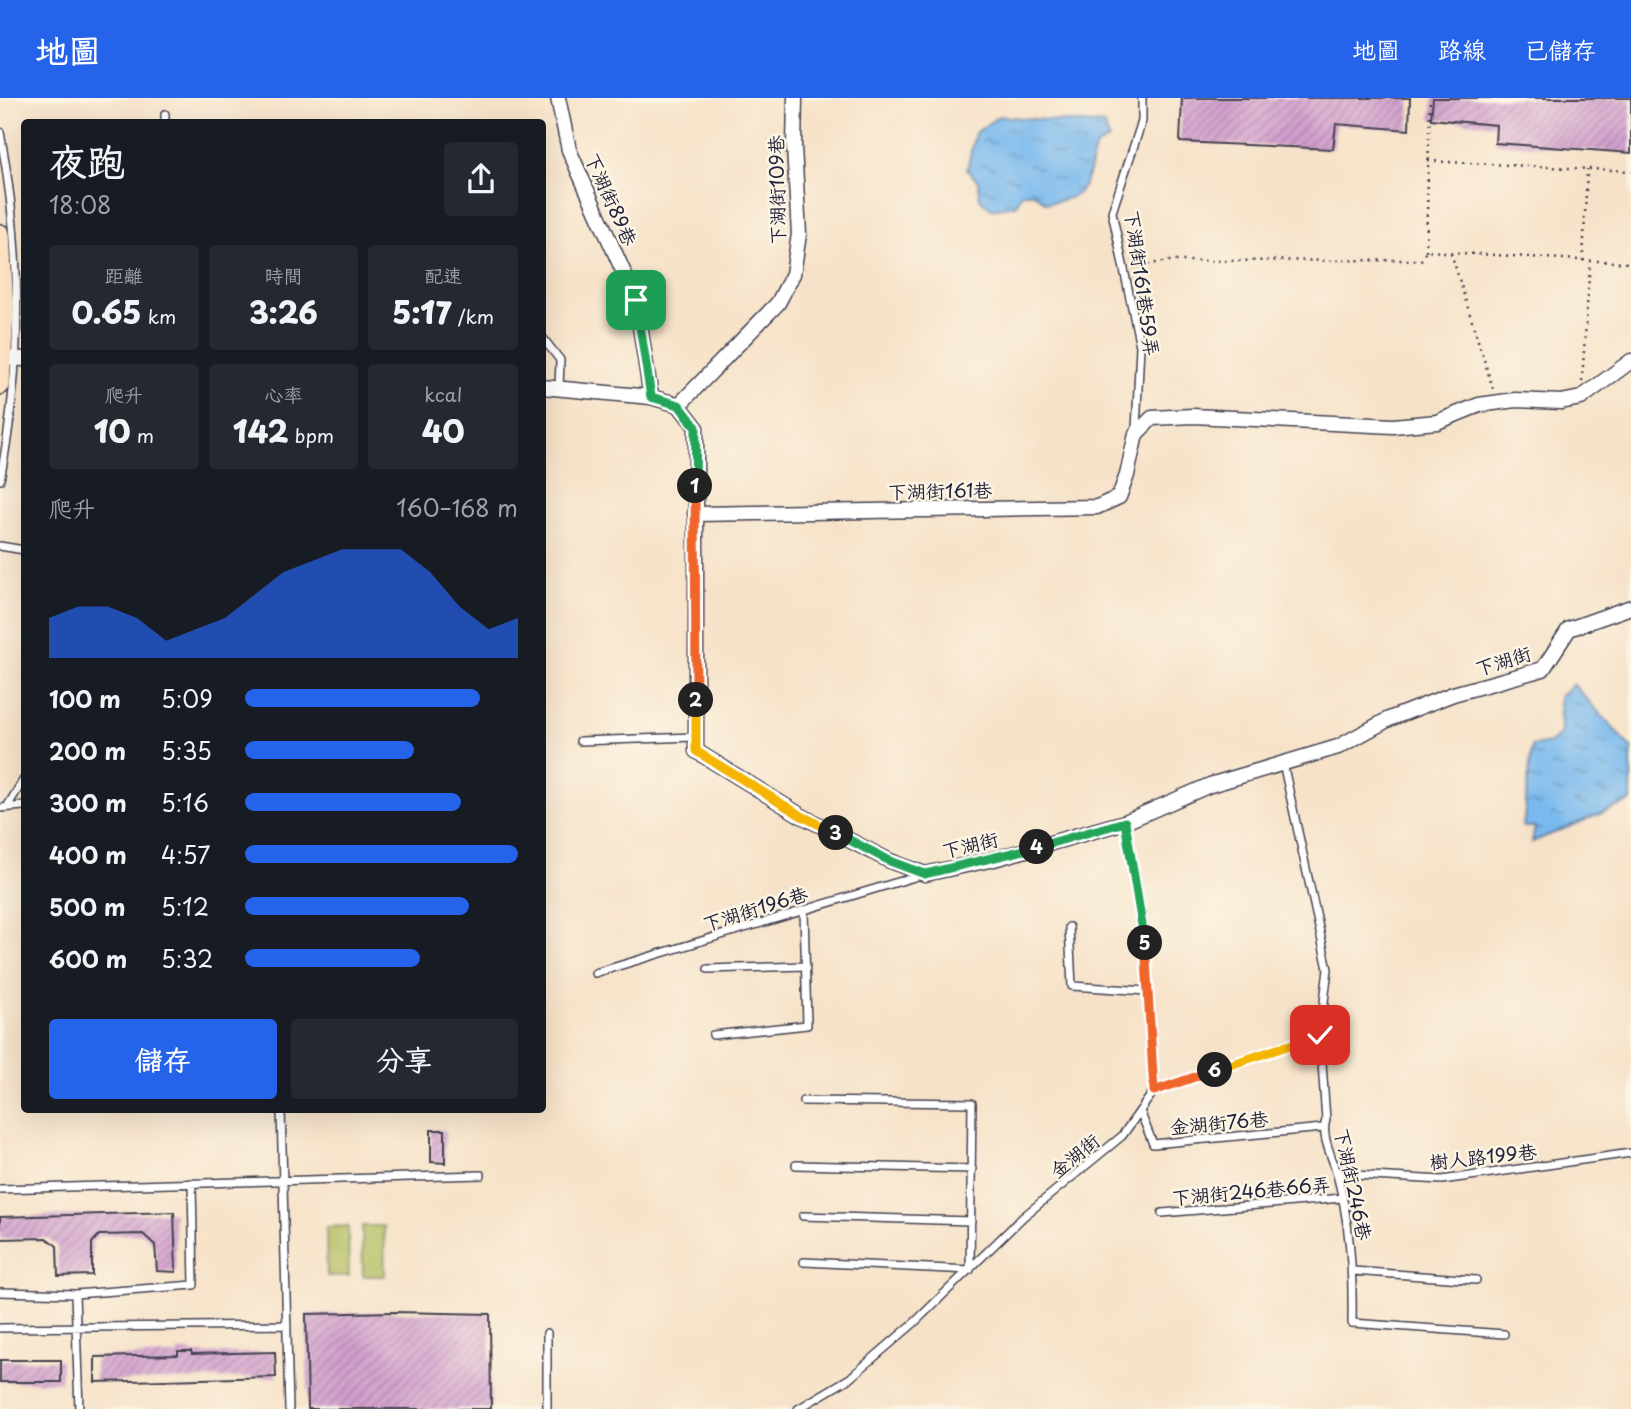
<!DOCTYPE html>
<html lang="zh-TW">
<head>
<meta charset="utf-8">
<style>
  :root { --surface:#171b24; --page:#242831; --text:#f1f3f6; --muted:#9ea1a6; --accent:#2563eb }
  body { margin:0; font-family:"Playpen Sans","LXGW WenKai TC",sans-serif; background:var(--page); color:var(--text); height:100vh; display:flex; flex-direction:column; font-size:26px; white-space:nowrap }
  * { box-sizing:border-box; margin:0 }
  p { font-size:23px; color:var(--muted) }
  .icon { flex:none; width:38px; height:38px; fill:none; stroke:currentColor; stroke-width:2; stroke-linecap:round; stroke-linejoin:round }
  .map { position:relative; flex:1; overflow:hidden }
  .panel { position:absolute; left:21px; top:21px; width:525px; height:994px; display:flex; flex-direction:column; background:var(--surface); border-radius:7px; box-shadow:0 7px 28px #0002 }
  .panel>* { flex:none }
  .pin { position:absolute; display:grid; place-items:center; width:60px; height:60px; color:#fff; margin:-30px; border-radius:14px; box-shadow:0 4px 10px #0006 }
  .km { position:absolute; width:35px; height:35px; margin:-18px; border-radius:50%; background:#222; color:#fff; font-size:19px; line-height:35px; text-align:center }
  .round { display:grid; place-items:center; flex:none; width:74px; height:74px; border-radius:7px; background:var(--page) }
  .head { display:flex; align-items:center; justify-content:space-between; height:119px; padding:0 28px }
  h1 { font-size:38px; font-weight:800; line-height:52px }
  .figures { display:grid; grid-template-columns:repeat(3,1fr); gap:10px; height:119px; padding:7px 28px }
  .figures div { display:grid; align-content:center; border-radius:7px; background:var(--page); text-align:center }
  .figures b { font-size:30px; font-weight:800 }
  .figures small { font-size:19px; font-weight:400 }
  .figures p { font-size:19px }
  .chart { height:196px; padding:14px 28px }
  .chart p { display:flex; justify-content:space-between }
  .chart svg { width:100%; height:126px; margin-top:7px; fill:var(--accent); opacity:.7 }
  .button { display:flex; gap:14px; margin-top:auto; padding:14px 28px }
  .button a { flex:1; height:80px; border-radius:7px; background:var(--accent); color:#fff; font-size:28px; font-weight:800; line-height:80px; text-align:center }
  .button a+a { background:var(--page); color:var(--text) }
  ul { padding:0 28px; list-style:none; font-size:23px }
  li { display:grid; grid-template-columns:112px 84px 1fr; align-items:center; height:52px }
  li i { height:18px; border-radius:9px; background:var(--accent) }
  header { display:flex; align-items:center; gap:42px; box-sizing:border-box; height:98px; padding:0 35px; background:var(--accent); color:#fff }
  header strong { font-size:33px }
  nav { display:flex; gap:38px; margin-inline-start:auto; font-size:24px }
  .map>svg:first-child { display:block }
  .park { fill:#b1bd5f; stroke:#6a704d; stroke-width:2 }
  .water { fill:url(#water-ripples); stroke:#4e6e94; stroke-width:2 }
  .building { fill:url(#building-hatch) }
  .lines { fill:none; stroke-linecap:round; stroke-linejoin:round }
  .lane-casing { stroke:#423f50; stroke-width:10 }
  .street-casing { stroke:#423f50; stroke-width:17 }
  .secondary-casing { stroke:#423f50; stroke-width:22 }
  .path { stroke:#423f50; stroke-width:2.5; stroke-dasharray:2 5; stroke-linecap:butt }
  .lane { stroke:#fff; stroke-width:7 }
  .street { stroke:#fff; stroke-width:14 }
  .secondary { stroke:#ffe4c6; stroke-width:19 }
  .split-1-casing { stroke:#fff; stroke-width:14 }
  .split-2-casing { stroke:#fff; stroke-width:14 }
  .split-3-casing { stroke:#fff; stroke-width:14 }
  .split-4-casing { stroke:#fff; stroke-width:14 }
  .split-5-casing { stroke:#fff; stroke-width:14 }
  .split-6-casing { stroke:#fff; stroke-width:14 }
  .split-7-casing { stroke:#fff; stroke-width:14 }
  .split-1 { stroke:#22a559; stroke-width:9 }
  .split-2 { stroke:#f0652b; stroke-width:9 }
  .split-3 { stroke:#f5b400; stroke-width:9 }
  .split-4 { stroke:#22a559; stroke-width:9 }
  .split-5 { stroke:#22a559; stroke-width:9 }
  .split-6 { stroke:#f0652b; stroke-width:9 }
  .split-7 { stroke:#f5b400; stroke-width:9 }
  .labels { text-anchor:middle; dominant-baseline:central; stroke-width:5; stroke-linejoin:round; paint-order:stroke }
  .street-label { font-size:19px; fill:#22223b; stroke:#fcf5e5 }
</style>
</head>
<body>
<header>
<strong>地圖</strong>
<nav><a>地圖</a><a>路線</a><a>已儲存</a></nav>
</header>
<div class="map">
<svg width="1631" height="1311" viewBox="0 0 1631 1311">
  <defs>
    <pattern id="water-ripples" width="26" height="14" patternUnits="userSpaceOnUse" patternTransform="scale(1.75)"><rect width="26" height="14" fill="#79b9ee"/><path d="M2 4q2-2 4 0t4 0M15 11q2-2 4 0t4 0" fill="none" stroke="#6396c2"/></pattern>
    <pattern id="building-hatch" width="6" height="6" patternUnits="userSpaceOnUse" patternTransform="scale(1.75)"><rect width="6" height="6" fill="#d29fcd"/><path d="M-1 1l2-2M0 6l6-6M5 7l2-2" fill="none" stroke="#aa81a8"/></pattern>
  </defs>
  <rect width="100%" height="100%" fill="#fcf5e5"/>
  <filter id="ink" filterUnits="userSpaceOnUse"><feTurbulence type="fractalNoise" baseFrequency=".0143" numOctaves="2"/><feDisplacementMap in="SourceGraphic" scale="14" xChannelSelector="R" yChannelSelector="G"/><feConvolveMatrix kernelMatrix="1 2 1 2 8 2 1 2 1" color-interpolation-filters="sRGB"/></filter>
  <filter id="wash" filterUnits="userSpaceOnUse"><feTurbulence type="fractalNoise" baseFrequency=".00686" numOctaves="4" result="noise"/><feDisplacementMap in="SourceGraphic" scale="28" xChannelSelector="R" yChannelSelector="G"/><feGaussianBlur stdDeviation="1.57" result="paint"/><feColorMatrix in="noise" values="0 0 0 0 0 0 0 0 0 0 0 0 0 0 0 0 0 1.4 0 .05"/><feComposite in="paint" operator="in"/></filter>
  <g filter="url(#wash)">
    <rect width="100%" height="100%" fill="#f6e2c8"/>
    <path class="park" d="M348 1128 349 1178H327L326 1129Z
      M362 1128H384L385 1178H363Z"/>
    <path class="water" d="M999 18 1105 27 1109 42 1096 48C1084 86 1090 100 1046 105L1034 95H1022L1016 107 991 111 980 101 978 83 967 72 975 35Z
      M1573 586 1631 650V703L1532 744 1535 729H1523L1532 648 1550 645 1561 635 1559 599Z"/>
    <g id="blocks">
      <path class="building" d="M1182 0H1410L1409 32 1336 26 1333 51 1180 44Z
        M1433 0H1631V55L1495 45 1496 27 1431 21Z
        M431 1032H445V1065L431 1064Z
        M174 1114 176 1174 157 1173 155 1147 143 1136 99 1137 92 1145V1177L58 1178 57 1148 46 1140 0 1141V1119Z
        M395 1214 490 1216 491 1311H308L306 1216Z
        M178 1253H191L192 1256 275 1254 276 1279 95 1284V1259L178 1257Z
        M0 1262H61V1284H0Z"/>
    </g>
  </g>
  <g filter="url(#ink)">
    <use href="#blocks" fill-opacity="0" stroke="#423f50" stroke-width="2"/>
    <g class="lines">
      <g class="lane-casing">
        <path id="lane" d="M165 16V24
          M0 34C22 151 23 265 0 382
          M542 239 560 262 559 290
          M1136 332 1140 248 1112 114 1142 23V0
          M0 448 24 452
          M580 643 695 639
          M1283 665 1328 871 1320 937 1326 1022C1321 1036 1330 1055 1335 1069 1350 1121 1353 1172 1352 1225L1504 1236
          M7 709 24 681
          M0 710 24 708
          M1069 829 1072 888 1147 893
          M708 871 806 868
          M595 875 921 777
          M713 937 807 927 804 812
          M1154 993 1320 937
          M803 1003 972 1005 970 1172 804 1164
          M281 1012 289 1311
          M1140 1013 1153 1046 1323 1030
          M796 1067 972 1071
          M1337 1076 1442 1082 1631 1055
          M0 1091 481 1077
          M1162 1115 1342 1100
          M803 1118 971 1123
          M1353 1173 1476 1182
          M0 1194 75 1196
          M0 1230 287 1227
          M79 1311 75 1196 194 1187 192 1085
          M547 1311V1235
          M798 1311 850 1280 914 1225 1023 1119 1122 1038 1154 993 1145 837 1125 724"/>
      </g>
      <g class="street-casing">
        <path id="street" d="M558 0 569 52 636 202 651 299
          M0 260 24 261
          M542 289 651 299 679 307 696 329V653L800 717 890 763 925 776 994 761 1125 724 1210 687 1338 649 1389 621 1453 596 1543 571 1569 531 1631 509
          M679 307 778 205 793 176 799 136 794 49 795 0
          M695 416 1097 409 1119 399 1127 377 1136 336 1152 320 1193 318 1393 328 1437 324 1479 307 1515 302 1561 304 1581 300 1631 263"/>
      </g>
      <g class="secondary-casing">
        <path id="secondary" d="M0 136 4 213 0 287"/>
      </g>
      <path class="path" d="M1428 63 1631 73
        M1426 153 1430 0
        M1451 155 1493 291
        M1583 163 1587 71
        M1134 169 1168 163 1421 162 1426 153 1631 165
        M1582 283 1590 164"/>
      <use href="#lane" class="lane"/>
      <use href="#street" class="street"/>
      <use href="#secondary" class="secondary"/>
    </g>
  </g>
  <g class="lines" filter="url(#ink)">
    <g class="split-1-casing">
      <path id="split-1" d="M636 202 651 299 679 307 696 329 695 388"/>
    </g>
    <g class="split-2-casing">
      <path id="split-2" d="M695 388 696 602"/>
    </g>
    <g class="split-3-casing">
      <path id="split-3" d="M696 602V653L800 717 836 735"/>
    </g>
    <g class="split-4-casing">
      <path id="split-4" d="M836 735 890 763 925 776 1037 749"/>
    </g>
    <g class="split-5-casing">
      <path id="split-5" d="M1037 749 1125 724 1145 845"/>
    </g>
    <g class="split-6-casing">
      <path id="split-6" d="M1145 845 1154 993 1215 972"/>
    </g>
    <g class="split-7-casing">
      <path id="split-7" d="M1215 972 1320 937"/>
    </g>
    <use href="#split-1" class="split-1"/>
    <use href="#split-2" class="split-2"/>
    <use href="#split-3" class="split-3"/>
    <use href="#split-4" class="split-4"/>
    <use href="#split-5" class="split-5"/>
    <use href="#split-6" class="split-6"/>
    <use href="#split-7" class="split-7"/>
  </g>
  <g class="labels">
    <g class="street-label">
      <text transform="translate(776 92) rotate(-91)">下湖街109巷</text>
      <text transform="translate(612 101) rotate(66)">下湖街89巷</text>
      <text transform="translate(1143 185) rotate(82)">下湖街161巷59弄</text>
      <text transform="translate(940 392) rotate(-1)">下湖街161巷</text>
      <text transform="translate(1503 562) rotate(-17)">下湖街</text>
      <text transform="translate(970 746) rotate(-13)">下湖街</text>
      <text transform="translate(755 810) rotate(-17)">下湖街196巷</text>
      <text transform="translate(1219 1024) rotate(-5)">金湖街76巷</text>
      <text transform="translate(1074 1057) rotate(-39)">金湖街</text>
      <text transform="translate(1483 1058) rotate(-6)">樹人路199巷</text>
      <text transform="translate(1354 1086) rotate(78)">下湖街246巷</text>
      <text transform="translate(1251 1092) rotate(-5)">下湖街246巷66弄</text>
    </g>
  </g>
</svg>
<div class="pin" style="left:636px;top:202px;background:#1e9e55"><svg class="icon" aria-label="arrive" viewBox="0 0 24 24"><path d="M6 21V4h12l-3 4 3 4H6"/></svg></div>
<div class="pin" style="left:1320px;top:937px;background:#d93025"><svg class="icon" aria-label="check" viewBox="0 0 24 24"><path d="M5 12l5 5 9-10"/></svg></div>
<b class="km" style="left:695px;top:388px">1</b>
<b class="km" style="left:696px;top:602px">2</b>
<b class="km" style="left:836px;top:735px">3</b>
<b class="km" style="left:1037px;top:749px">4</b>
<b class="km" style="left:1145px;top:845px">5</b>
<b class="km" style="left:1215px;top:972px">6</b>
<section class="panel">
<div class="head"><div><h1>夜跑</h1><p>18:08</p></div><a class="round"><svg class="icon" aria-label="share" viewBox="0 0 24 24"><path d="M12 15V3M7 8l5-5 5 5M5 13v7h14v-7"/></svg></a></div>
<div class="figures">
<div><p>距離</p><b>0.65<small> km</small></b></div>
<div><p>時間</p><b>3:26</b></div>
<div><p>配速</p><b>5:17<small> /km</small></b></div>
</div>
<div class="figures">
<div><p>爬升</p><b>10<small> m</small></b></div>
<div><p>心率</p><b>142<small> bpm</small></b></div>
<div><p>kcal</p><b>40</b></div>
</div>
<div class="chart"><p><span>爬升</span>160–168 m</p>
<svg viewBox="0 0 160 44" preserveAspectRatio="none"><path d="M0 44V30L10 26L20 26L30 30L40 38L50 34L60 30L70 22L80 14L90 10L100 6L110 6L120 6L130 14L140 26L150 34L160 30V44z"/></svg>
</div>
<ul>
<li><b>100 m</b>5:09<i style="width:86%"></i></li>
<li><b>200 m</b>5:35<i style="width:62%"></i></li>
<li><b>300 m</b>5:16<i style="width:79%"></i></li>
<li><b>400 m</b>4:57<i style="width:100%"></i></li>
<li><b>500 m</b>5:12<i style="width:82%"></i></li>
<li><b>600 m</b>5:32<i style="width:64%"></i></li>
</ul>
<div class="button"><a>儲存</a><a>分享</a></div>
</section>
</div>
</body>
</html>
